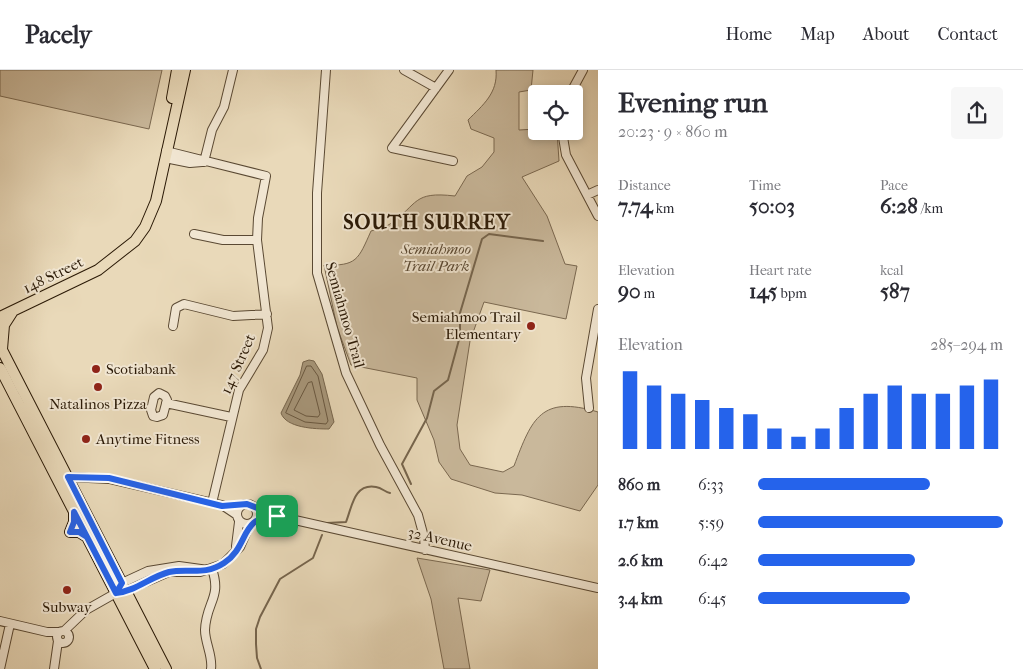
<!DOCTYPE html>
<html lang="en">
<head>
<meta charset="utf-8">
<style>
  :root { --surface:#fff; --page:#f7f7f7; --text:#2b2b33; --muted:#7c7c81; --line:#e1e1e2; --accent:#2563eb }
  body { margin:0; font-family:"IM FELL French Canon",serif; background:var(--page); color:var(--text); height:100vh; display:flex; flex-direction:column; font-size:19px; white-space:nowrap }
  * { box-sizing:border-box; margin:0 }
  p { font-size:16px; color:var(--muted) }
  .icon { flex:none; width:28px; height:28px; fill:none; stroke:currentColor; stroke-width:2; stroke-linecap:round; stroke-linejoin:round }
  .map { position:relative; flex:1; overflow:hidden }
  .side { display:flex; flex-direction:column; background:var(--surface); width:425px }
  .side>* { flex:none }
  .controls { position:absolute; left:528px; top:15px; display:grid; gap:10px }
  .controls a { display:grid; place-items:center; width:55px; height:55px; border-radius:5px; background:var(--surface); box-shadow:0 2px 8px #0003; font-size:25px }
  .pin { position:absolute; display:grid; place-items:center; width:42px; height:42px; color:#fff; margin:-21px; border-radius:10px; box-shadow:0 2px 8px #0006 }
  .round { display:grid; place-items:center; flex:none; width:52px; height:52px; border-radius:5px; background:var(--page) }
  .summary { display:flex; align-items:center; justify-content:space-between; height:85px; padding:0 20px }
  h1 { font-size:28px; font-weight:700; line-height:38px }
  .figures { display:grid; grid-template-columns:repeat(3,1fr); gap:8px; height:85px; padding:5px 20px }
  .figures div { display:grid; align-content:center }
  .figures b { font-size:21px; font-weight:700 }
  .figures small { font-size:14px; font-weight:400 }
  .figures p { font-size:14px }
  .chart { height:140px; padding:10px 20px }
  .chart p { display:flex; justify-content:space-between }
  .chart svg { width:100%; height:90px; margin-top:5px; stroke:var(--accent); stroke-width:6 }
  ul { padding:0 20px; list-style:none; font-size:16px }
  li { display:grid; grid-template-columns:80px 60px 1fr; align-items:center; height:38px }
  li i { height:12px; border-radius:6px; background:var(--accent) }
  header { display:flex; align-items:center; gap:30px; box-sizing:border-box; height:70px; padding:0 25px; background:var(--surface); border-bottom:1px solid var(--line) }
  header strong { font-size:24px }
  nav { display:flex; gap:28px; margin-inline-start:auto; font-size:18px }
  main { display:flex; flex:1; min-height:0 }
  .map>svg:first-child { display:block }
  .green { fill:#c9b89b; stroke:#7a6850 }
  .water { fill:#a8987c; stroke:#76654d }
  .lines { fill:none; stroke-linecap:round; stroke-linejoin:round }
  .shore { stroke:#695841; stroke-width:1 }
  .stream { stroke:#76654d; stroke-width:2 }
  .minor-casing { stroke:#5a4933; stroke-width:10 }
  .major-casing { stroke:#2a1906; stroke-width:12 }
  .minor { stroke:#f1e6d2; stroke-width:8 }
  .major { stroke:#e9d9b9; stroke-width:10 }
  .route-casing { stroke:#fff; stroke-width:10 }
  .route { stroke:#2563eb; stroke-width:6 }
  .poi-dot { fill:#8f2418; stroke:#f1e6d2; stroke-width:2 }
  .labels { text-anchor:middle; dominant-baseline:central; stroke-width:4; stroke-linejoin:round; paint-order:stroke }
  .park-label { font-size:15px; font-style:italic; fill:#5a4933; stroke:#f1e6d2 }
  .street-label { font-size:15px; fill:#2a1906; stroke:#f1e6d2 }
  .poi-label { font-size:15px; fill:#2a1906; stroke:#f1e6d2; text-anchor:start }
  .district-label { font-size:20px; font-weight:bold; letter-spacing:1px; fill:#2a1906; stroke:#f1e6d2 }
</style>
</head>
<body>
<header>
<strong>Pacely</strong>
<nav><a>Home</a><a>Map</a><a>About</a><a>Contact</a></nav>
</header>
<main>
<div class="map">
<svg width="598" height="599" viewBox="0 0 598 599">
  <rect width="100%" height="100%" fill="#e9d9b9"/>
  <filter id="stains"><feTurbulence type="fractalNoise" baseFrequency=".004" numOctaves="4"/><feColorMatrix values="0 0 0 0 .2 0 0 0 0 .09 0 0 0 0 .02 0 0 0 .5 -.17"/></filter>
  <radialGradient id="worn" r=".72"><stop offset=".6" stop-color="#630" stop-opacity="0"/><stop offset="1" stop-color="#630" stop-opacity=".3"/></radialGradient>
  <path class="green" d="M0 0H162L149 59 0 26Z
    M496 0H533L531 20 519 22V60L536 59V61H557L559 91 522 107 547 146 565 194 577 196 566 249 484 232 470 271 457 355 460 379 470 395 503 402 514 396C532 348 541 325 598 342V415L580 441 522 425 495 423 451 409 439 392 434 370 417 330V308L351 295 337 257 324 195C357 196 358 190 371 161 377 159 385 158 390 154 419 134 412 121 455 126L467 106 482 97 494 82V68L471 59 468 50C483 35 498 23 496 0Z
    M417 488 490 500 481 531 458 528 470 599H444L431 529Z"/>
  <path class="water" d="M309 290 314 291 322 304 334 352 329 359C315 359 286 358 281 343L300 305 303 292Z"/>
  <g class="lines">
    <path class="shore" d="M307 296H311L318 306 328 351 326 354 305 352 286 343Z
      M312 312 320 344 318 347 306 346 294 340 308 313Z"/>
    <path class="stream" d="M411 414 402 394 427 348 434 321 448 310 460 266V243L482 169 489 164 543 171
      M327 453 346 452C352 437 354 413 376 417 382 418 385 422 390 423
      M261 599 257 588 256 574V559L260 547 280 509 313 488 322 465"/>
    <g class="minor-casing">
      <path id="minor" d="M326 0 317 123V203L346 303 380 375 418 445 424 467 425 480
        M404 0 436 18
        M449 0 392 78 453 91
        M570 24 583 0
        M562 61 566 85 598 146
        M166 81 266 106 258 148 257 170 268 258 263 280 239 320 212 433
        M165 88 190 93 202 92
        M204 92 212 60 224 37 233 0
        M587 125 598 120
        M194 164 223 170H257
        M173 256 176 238 184 234 233 246 267 244
        M159 323 165 326 167 330 163 345 157 347 153 346 151 340 154 327Z
        M166 333 231 347
        M589 338 586 308 598 239
        M68 407 109 409 222 435 237 445
        M237 444a10 10 0 1 1 20 0a10 10 0 1 1-20 0Z
        M253 436 277 446 598 518
        M236 476 239 452
        M123 522 169 502H200L223 494 240 477 250 454
        M0 551 47 562H59
        M57 567a6 6 0 1 1 12 0a6 6 0 1 1-12 0Z
        M64 561 86 540 116 523 122 513 148 501 179 496 208 500
        M0 599 10 554
        M54 599 58 571
        M211 599C213 586 205 573 205 560 206 532 222 528 212 499"/>
    </g>
    <g class="major-casing">
      <path id="major" d="M172 28 177 0
        M0 247 98 200 135 171 145 157 156 131 185 0
        M0 276 166 599
        M2 279 4 255 13 241
        M0 298 155 599
        M74 443V452L70 462H79L87 467"/>
    </g>
    <use href="#minor" class="minor"/>
    <use href="#major" class="major"/>
  </g>
  <g class="lines">
    <g class="route-casing">
      <path id="route" d="M277 446C239 446 250 476 224 493 204 506 189 498 169 502 150 507 136 521 116 523 102 496 88 469 74 442V452L70 462H79L87 467 116 523 122 513 68 407 109 408 222 436 247 434 277 446"/>
    </g>
    <use href="#route" class="route"/>
  </g>
  <g class="poi-dot">
    <circle cx="531" cy="256" r="5"/>
    <circle cx="96" cy="299" r="5"/>
    <circle cx="98" cy="317" r="5"/>
    <circle cx="86" cy="369" r="5"/>
    <circle cx="67" cy="520" r="5"/>
  </g>
  <g class="labels">
    <g class="park-label">
      <text x="436" y="179">Semiahmoo<tspan x="436" dy="17">Trail Park</tspan></text>
    </g>
    <g class="street-label">
      <text transform="translate(53 205) rotate(-26)">148 Street</text>
      <text transform="translate(345 245) rotate(74)">Semiahmoo Trail</text>
      <text transform="translate(238 294) rotate(-66)">147 Street</text>
      <text transform="translate(440 469) rotate(13)">32 Avenue</text>
    </g>
    <g class="poi-label">
      <text x="521" y="247" text-anchor="end">Semiahmoo Trail<tspan x="521" dy="17">Elementary</tspan></text>
      <text x="106" y="299">Scotiabank</text>
      <text x="98" y="334" text-anchor="middle">Natalinos Pizza</text>
      <text x="96" y="369">Anytime Fitness</text>
      <text x="67" y="537" text-anchor="middle">Subway</text>
    </g>
    <g class="district-label">
      <text x="427" y="152">SOUTH SURREY</text>
    </g>
  </g>
  <rect width="100%" height="100%" filter="url(#stains)"/>
  <rect width="100%" height="100%" fill="url(#worn)"/>
</svg>
<div class="controls">
<a><svg class="icon" aria-label="locate" viewBox="0 0 24 24"><circle cx="12" cy="12" r="6"/><path d="M12 2v4M12 18v4M2 12h4M18 12h4"/></svg></a>
</div>
<div class="pin" style="left:277px;top:446px;background:#1e9e55"><svg class="icon" aria-label="arrive" viewBox="0 0 24 24"><path d="M6 21V4h12l-3 4 3 4H6"/></svg></div>
</div>
<section class="side">
<div class="summary"><div><h1>Evening run</h1><p>20:23 · 9 × 860 m</p></div><a class="round"><svg class="icon" aria-label="share" viewBox="0 0 24 24"><path d="M12 15V3M7 8l5-5 5 5M5 13v7h14v-7"/></svg></a></div>
<div class="figures">
<div><p>Distance</p><b>7.74<small> km</small></b></div>
<div><p>Time</p><b>50:03</b></div>
<div><p>Pace</p><b>6:28<small> /km</small></b></div>
</div>
<div class="figures">
<div><p>Elevation</p><b>90<small> m</small></b></div>
<div><p>Heart rate</p><b>145<small> bpm</small></b></div>
<div><p>kcal</p><b>587</b></div>
</div>
<div class="chart"><p><span>Elevation</span>285–294 m</p>
<svg viewBox="0 0 160 44" preserveAspectRatio="none"><path d="M5 44V6M15 44V13M25 44V17M35 44V20M45 44V24M55 44V27M65 44V34M75 44V38M85 44V34M95 44V24M105 44V17M115 44V13M125 44V17M135 44V17M145 44V13M155 44V10"/></svg>
</div>
<ul>
<li><b>860 m</b>6:33<i style="width:70%"></i></li>
<li><b>1.7 km</b>5:59<i style="width:100%"></i></li>
<li><b>2.6 km</b>6:42<i style="width:64%"></i></li>
<li><b>3.4 km</b>6:45<i style="width:62%"></i></li>
</ul>
</section>
</main>
</body>
</html>
